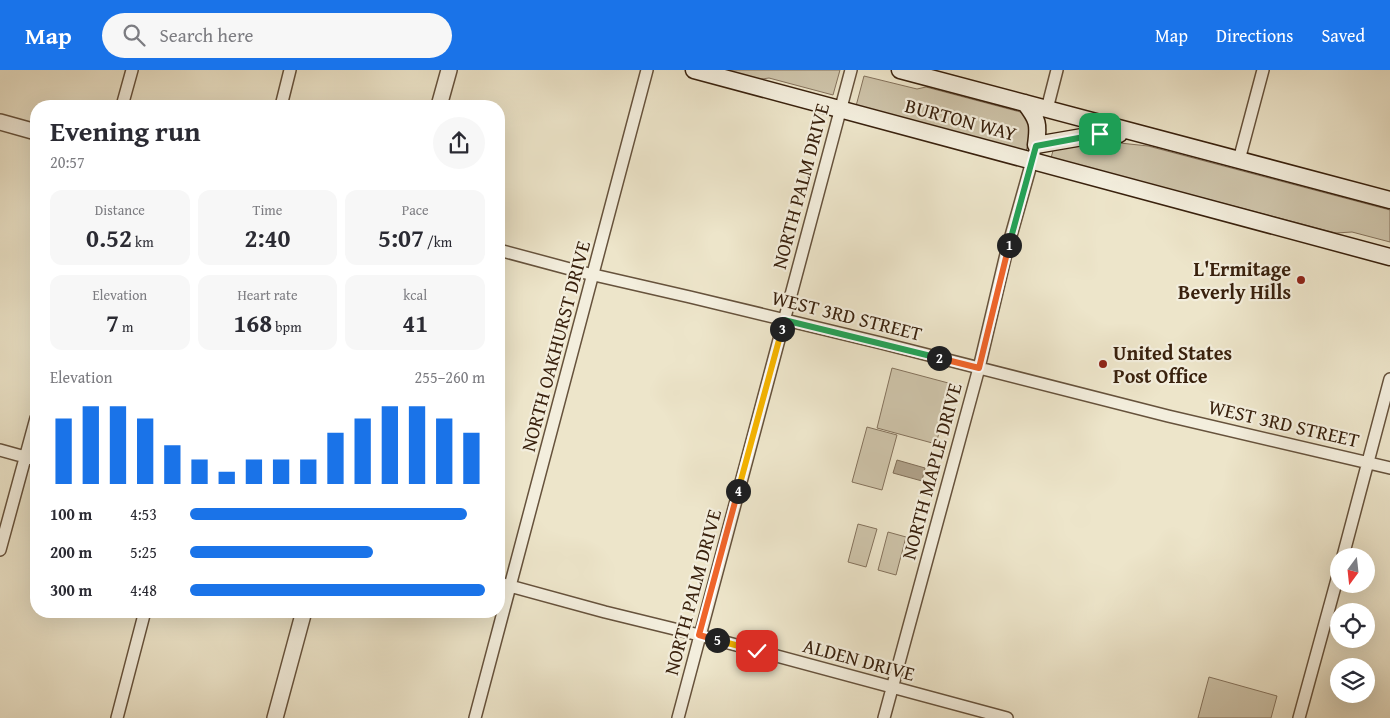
<!DOCTYPE html>
<html lang="en">
<head>
<meta charset="utf-8">
<style>
  :root { --surface:#fff; --page:#f7f7f7; --text:#2b2b33; --muted:#7c7c81; --accent:#1a73e8 }
  body { margin:0; font-family:"Gentium Book Plus",serif; background:var(--page); color:var(--text); height:100vh; display:flex; flex-direction:column; font-size:19px; white-space:nowrap }
  * { box-sizing:border-box; margin:0 }
  p { font-size:16px; color:var(--muted) }
  .icon { flex:none; width:28px; height:28px; fill:none; stroke:currentColor; stroke-width:2; stroke-linecap:round; stroke-linejoin:round }
  .map { position:relative; flex:1; overflow:hidden }
  .side { position:absolute; left:30px; top:30px; width:475px; height:518px; display:flex; flex-direction:column; background:var(--surface); border-radius:20px; box-shadow:0 5px 20px #0002 }
  .side>* { flex:none }
  .needle { width:32px; rotate:195deg }
  .fabs { position:absolute; left:1330px; top:478px; display:grid; gap:10px }
  .fabs a { display:grid; place-items:center; width:45px; height:45px; border-radius:50%; background:var(--surface); box-shadow:0 5px 20px #0002; font-size:25px }
  .pin { position:absolute; display:grid; place-items:center; width:42px; height:42px; color:#fff; margin:-21px; border-radius:10px; box-shadow:0 2px 8px #0006 }
  .km { position:absolute; width:25px; height:25px; margin:-12px; border-radius:50%; background:#222; color:#fff; font-size:14px; line-height:25px; text-align:center }
  .round { display:grid; place-items:center; flex:none; width:52px; height:52px; border-radius:26px; background:var(--page) }
  .summary { display:flex; align-items:center; justify-content:space-between; height:85px; padding:0 20px }
  h1 { font-size:28px; font-weight:700; line-height:38px }
  .figures { display:grid; grid-template-columns:repeat(3,1fr); gap:8px; height:85px; padding:5px 20px }
  .figures div { display:grid; align-content:center; border-radius:12px; background:var(--page); text-align:center }
  .figures b { font-size:25px; font-weight:700 }
  .figures small { font-size:14px; font-weight:400 }
  .figures p { font-size:14px }
  .chart { height:140px; padding:10px 20px }
  .chart p { display:flex; justify-content:space-between }
  .chart svg { width:100%; height:90px; margin-top:5px; stroke:var(--accent); stroke-width:6 }
  ul { padding:0 20px; list-style:none; font-size:16px }
  li { display:grid; grid-template-columns:80px 60px 1fr; align-items:center; height:38px }
  li i { height:12px; border-radius:6px; background:var(--accent) }
  header { display:flex; align-items:center; gap:30px; box-sizing:border-box; height:70px; padding:0 25px; background:var(--accent); color:#fff }
  header strong { font-size:24px }
  nav { display:flex; gap:28px; margin-inline-start:auto; font-size:18px }
  .search { width:350px; height:45px; background:var(--page); display:flex; align-items:center; gap:12px; box-sizing:border-box; padding:0 18px; border-radius:28px; color:var(--muted); font-size:19px }
  .map>svg:first-child { display:block }
  .green { fill:#cec4aa; stroke:#84725c }
  .water { fill:#b0a28a; stroke:#806e58 }
  .lines { fill:none; stroke-linecap:round; stroke-linejoin:round }
  .minor-casing { stroke:#66523c; stroke-width:14 }
  .tertiary-casing { stroke:#66523c; stroke-width:18 }
  .secondary-casing { stroke:#39210d; stroke-width:19 }
  .minor { stroke:#f3eedd; stroke-width:11 }
  .tertiary { stroke:#f3eedd; stroke-width:15 }
  .secondary { stroke:#f3eedd; stroke-width:16 }
  .split-1-casing { stroke:#fff; stroke-width:10 }
  .split-2-casing { stroke:#fff; stroke-width:10 }
  .split-3-casing { stroke:#fff; stroke-width:10 }
  .split-4-casing { stroke:#fff; stroke-width:10 }
  .split-5-casing { stroke:#fff; stroke-width:10 }
  .split-6-casing { stroke:#fff; stroke-width:10 }
  .split-1 { stroke:#22a559; stroke-width:6 }
  .split-2 { stroke:#f0652b; stroke-width:6 }
  .split-3 { stroke:#22a559; stroke-width:6 }
  .split-4 { stroke:#f5b400; stroke-width:6 }
  .split-5 { stroke:#f0652b; stroke-width:6 }
  .split-6 { stroke:#f5b400; stroke-width:6 }
  .poi-dot { fill:#8f2418; stroke:#f3eedd; stroke-width:2 }
  .labels { text-anchor:middle; dominant-baseline:central; stroke-width:4.5; stroke-linejoin:round; paint-order:stroke }
  .street-label { font-size:20px; fill:#39210d; stroke:#f3eedd }
  .poi-label { font-size:20px; font-weight:bold; fill:#39210d; stroke:#f3eedd; text-anchor:end }
</style>
</head>
<body>
<header>
<strong>Map</strong>
<div class="search"><svg class="icon" aria-label="search" viewBox="0 0 24 24"><circle cx="10" cy="10" r="6"/><path d="M15 15l6 6"/></svg>Search here</div>
<nav><a>Map</a><a>Directions</a><a>Saved</a></nav>
</header>
<div class="map">
<svg width="1390" height="648" viewBox="0 0 1390 648">
  <rect width="100%" height="100%" fill="#ede5ca"/>
  <filter id="stains"><feTurbulence type="fractalNoise" baseFrequency=".004" numOctaves="4"/><feColorMatrix values="0 0 0 0 .2 0 0 0 0 .09 0 0 0 0 .02 0 0 0 .5 -.17"/></filter>
  <radialGradient id="worn" r=".72"><stop offset=".6" stop-color="#630" stop-opacity="0"/><stop offset="1" stop-color="#630" stop-opacity=".3"/></radialGradient>
  <path class="green" d="M718 0H840L833 25 769 8 755 10Z
    M864 6 917 19 926 17 1024 43 1032 62 1026 81 856 36Z
    M1102 68 1120 73 1148 76 1390 140V172L1352 162 1336 163 1051 88 1054 77Z
    M892 298 952 314 936 374 877 358Z
    M867 357 897 365 882 420 852 412Z
    M858 454 877 459 866 497 848 492Z
    M888 462 906 467 896 505 878 500Z
    M1209 607 1277 626 1271 648H1198Z"/>
  <path class="water" d="M897 390 925 398 922 411 893 403Z"/>
  <g class="lines">
    <g class="minor-casing">
      <path id="minor" d="M122 36 132 0
        M281 36 290 0
        M1047 39 1057 0
        M1239 90 1263 0
        M499 180 581 202 690 227 881 273 1168 346 1390 398
        M0 380 36 390
        M0 480 36 348
        M1343 486 1390 309
        M499 513 605 542 699 565 1007 648
        M117 648 145 541
        M475 648 647 0
        M678 648 851 0
        M884 648 979 298 1007 180 1034 84
        M1299 648 1339 502"/>
    </g>
    <g class="tertiary-casing">
      <path id="tertiary" d="M439 36 449 0
        M0 52 36 62
        M275 648 304 541"/>
    </g>
    <g class="secondary-casing">
      <path id="secondary" d="M694 0 1390 187
        M900 0 1390 130
        M1025 33C1038 50 1039 54 1036 75L1100 64H1119"/>
    </g>
    <use href="#minor" class="minor"/>
    <use href="#tertiary" class="tertiary"/>
    <use href="#secondary" class="secondary"/>
  </g>
  <g class="lines">
    <g class="split-1-casing">
      <path id="split-1" d="M1009 175 1036 76 1100 64"/>
    </g>
    <g class="split-2-casing">
      <path id="split-2" d="M939 288 979 298 1009 175"/>
    </g>
    <g class="split-3-casing">
      <path id="split-3" d="M782 259 784 250 939 288"/>
    </g>
    <g class="split-4-casing">
      <path id="split-4" d="M738 421 782 259"/>
    </g>
    <g class="split-5-casing">
      <path id="split-5" d="M717 570 699 565 738 421"/>
    </g>
    <g class="split-6-casing">
      <path id="split-6" d="M717 570 757 581"/>
    </g>
    <use href="#split-1" class="split-1"/>
    <use href="#split-2" class="split-2"/>
    <use href="#split-3" class="split-3"/>
    <use href="#split-4" class="split-4"/>
    <use href="#split-5" class="split-5"/>
    <use href="#split-6" class="split-6"/>
  </g>
  <g class="poi-dot">
    <circle cx="1301" cy="210" r="5"/>
    <circle cx="1103" cy="294" r="5"/>
  </g>
  <g class="labels">
    <g class="street-label">
      <text transform="translate(961 49) rotate(15)">BURTON WAY</text>
      <text transform="translate(800 116) rotate(-75)">NORTH PALM DRIVE</text>
      <text transform="translate(847 245) rotate(14)">WEST 3RD STREET</text>
      <text transform="translate(555 276) rotate(-75)">NORTH OAKHURST DRIVE</text>
      <text transform="translate(1284 353) rotate(13)">WEST 3RD STREET</text>
      <text transform="translate(931 401) rotate(-75)">NORTH MAPLE DRIVE</text>
      <text transform="translate(692 522) rotate(-75)">NORTH PALM DRIVE</text>
      <text transform="translate(859 589) rotate(15)">ALDEN DRIVE</text>
    </g>
    <g class="poi-label">
      <text x="1291" y="198">L'Ermitage<tspan x="1291" dy="23">Beverly Hills</tspan></text>
      <text x="1113" y="282" text-anchor="start">United States<tspan x="1113" dy="23">Post Office</tspan></text>
    </g>
  </g>
  <rect width="100%" height="100%" filter="url(#stains)"/>
  <rect width="100%" height="100%" fill="url(#worn)"/>
</svg>
<div class="fabs">
<a><svg class="needle" viewBox="-14 -14 28 28"><path d="M0-13l5 13h-10z" fill="#e53935"/><path d="M0 13l5-13h-10z" fill="#7c7c81"/></svg></a>
<a><svg class="icon" aria-label="locate" viewBox="0 0 24 24"><circle cx="12" cy="12" r="6"/><path d="M12 2v4M12 18v4M2 12h4M18 12h4"/></svg></a>
<a><svg class="icon" aria-label="layers" viewBox="0 0 24 24"><path d="M12 4l9 5-9 5-9-5zM3 14l9 5 9-5"/></svg></a>
</div>
<div class="pin" style="left:1100px;top:64px;background:#1e9e55"><svg class="icon" aria-label="arrive" viewBox="0 0 24 24"><path d="M6 21V4h12l-3 4 3 4H6"/></svg></div>
<div class="pin" style="left:757px;top:581px;background:#d93025"><svg class="icon" aria-label="check" viewBox="0 0 24 24"><path d="M5 12l5 5 9-10"/></svg></div>
<b class="km" style="left:1009px;top:175px">1</b>
<b class="km" style="left:939px;top:288px">2</b>
<b class="km" style="left:782px;top:259px">3</b>
<b class="km" style="left:738px;top:421px">4</b>
<b class="km" style="left:717px;top:570px">5</b>
<section class="side">
<div class="summary"><div><h1>Evening run</h1><p>20:57</p></div><a class="round"><svg class="icon" aria-label="share" viewBox="0 0 24 24"><path d="M12 15V3M7 8l5-5 5 5M5 13v7h14v-7"/></svg></a></div>
<div class="figures">
<div><p>Distance</p><b>0.52<small> km</small></b></div>
<div><p>Time</p><b>2:40</b></div>
<div><p>Pace</p><b>5:07<small> /km</small></b></div>
</div>
<div class="figures">
<div><p>Elevation</p><b>7<small> m</small></b></div>
<div><p>Heart rate</p><b>168<small> bpm</small></b></div>
<div><p>kcal</p><b>41</b></div>
</div>
<div class="chart"><p><span>Elevation</span>255–260 m</p>
<svg viewBox="0 0 160 44" preserveAspectRatio="none"><path d="M5 44V12M15 44V6M25 44V6M35 44V12M45 44V25M55 44V32M65 44V38M75 44V32M85 44V32M95 44V32M105 44V19M115 44V12M125 44V6M135 44V6M145 44V12M155 44V19"/></svg>
</div>
<ul>
<li><b>100 m</b>4:53<i style="width:94%"></i></li>
<li><b>200 m</b>5:25<i style="width:62%"></i></li>
<li><b>300 m</b>4:48<i style="width:100%"></i></li>
</ul>
</section>
</div>
</body>
</html>
